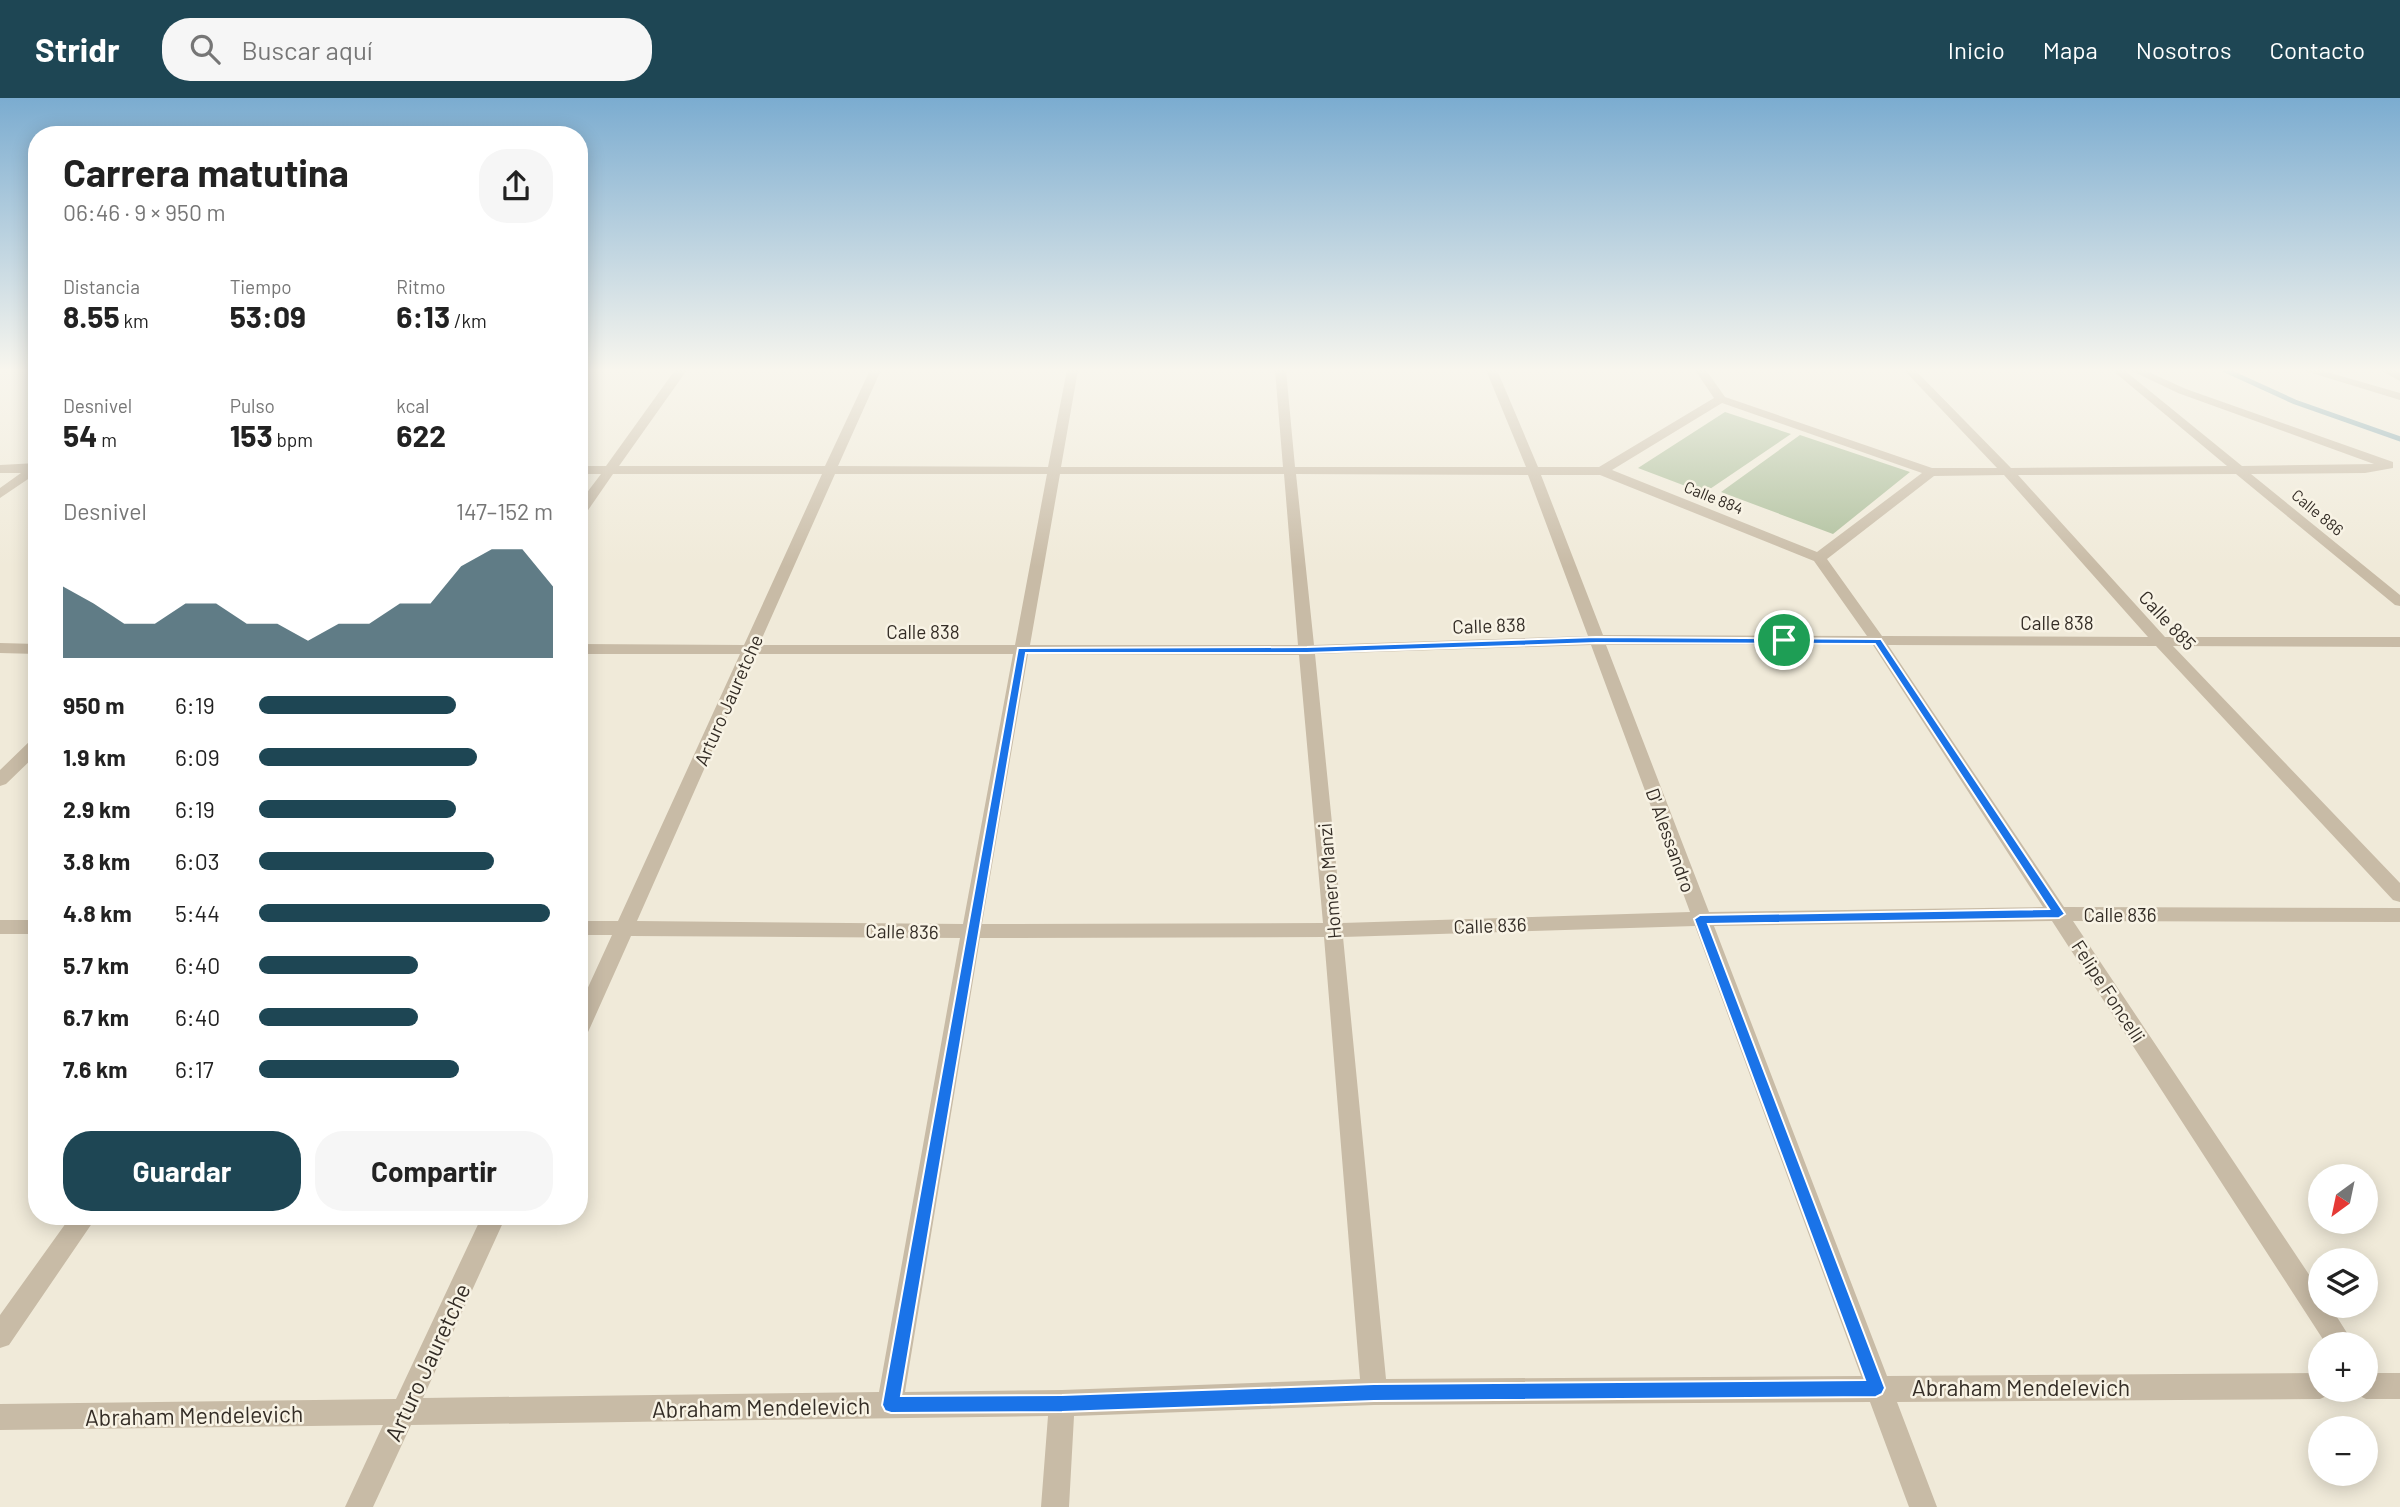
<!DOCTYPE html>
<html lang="es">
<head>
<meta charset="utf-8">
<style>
  :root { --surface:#fff; --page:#f6f6f6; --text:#222; --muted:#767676; --accent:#1e4654 }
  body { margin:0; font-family:Barlow,sans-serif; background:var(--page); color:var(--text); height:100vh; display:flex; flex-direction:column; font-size:26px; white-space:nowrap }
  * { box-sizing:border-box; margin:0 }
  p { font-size:23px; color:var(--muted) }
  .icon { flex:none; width:38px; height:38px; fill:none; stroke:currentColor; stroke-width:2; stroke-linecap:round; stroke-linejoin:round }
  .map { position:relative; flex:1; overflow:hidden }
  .details { position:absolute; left:28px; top:28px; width:560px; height:1099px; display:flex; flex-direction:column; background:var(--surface); border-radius:28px; box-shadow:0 4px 18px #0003 }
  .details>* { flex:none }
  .needle { width:46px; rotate:213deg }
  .tools { position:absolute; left:2308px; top:1066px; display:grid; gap:14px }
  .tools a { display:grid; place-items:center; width:70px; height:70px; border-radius:50%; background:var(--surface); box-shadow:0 4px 18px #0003; font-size:35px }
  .pin { position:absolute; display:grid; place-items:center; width:60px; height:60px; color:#fff; margin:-30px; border:4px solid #fff; border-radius:50%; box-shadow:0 2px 7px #0007 }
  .round { display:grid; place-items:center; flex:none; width:74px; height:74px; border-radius:28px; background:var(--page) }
  .summary { display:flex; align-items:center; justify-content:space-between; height:119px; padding:0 35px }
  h1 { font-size:38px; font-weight:700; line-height:52px }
  .figures { display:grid; grid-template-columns:repeat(3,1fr); gap:10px; height:119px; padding:7px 35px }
  .figures div { display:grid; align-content:center }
  .figures b { font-size:30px; font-weight:700 }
  .figures small { font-size:19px; font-weight:400 }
  .figures p { font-size:19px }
  .chart { height:196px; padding:14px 35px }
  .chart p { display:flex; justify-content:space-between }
  .chart svg { width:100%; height:126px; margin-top:7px; fill:var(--accent); opacity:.7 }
  .action { display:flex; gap:14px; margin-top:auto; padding:14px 35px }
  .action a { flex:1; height:80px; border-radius:28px; background:var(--accent); color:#fff; font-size:28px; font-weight:700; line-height:80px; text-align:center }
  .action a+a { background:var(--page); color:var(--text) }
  ul { padding:0 35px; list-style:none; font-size:23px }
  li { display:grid; grid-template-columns:112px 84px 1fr; align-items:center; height:52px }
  li i { height:18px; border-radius:9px; background:var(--accent) }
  header { display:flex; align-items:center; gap:42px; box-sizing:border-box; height:98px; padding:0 35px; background:var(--accent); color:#fff }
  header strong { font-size:33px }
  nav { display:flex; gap:38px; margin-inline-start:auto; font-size:24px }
  .search { width:490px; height:63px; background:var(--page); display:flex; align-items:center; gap:18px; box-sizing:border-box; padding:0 24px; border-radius:28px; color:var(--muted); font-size:26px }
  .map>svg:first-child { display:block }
  .green { fill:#acbe9a }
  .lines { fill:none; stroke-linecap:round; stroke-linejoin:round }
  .stream { stroke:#79a1ac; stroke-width:5 }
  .minor { fill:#c8bba6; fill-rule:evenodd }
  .route { fill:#1a73e8; stroke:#fff; stroke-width:2; fill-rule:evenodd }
  .labels { text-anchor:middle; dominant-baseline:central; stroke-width:5; stroke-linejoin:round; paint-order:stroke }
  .far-street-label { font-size:16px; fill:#342d26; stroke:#f8f3e5 }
  .street-label { font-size:19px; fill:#342d26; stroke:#f8f3e5 }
  .near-street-label { font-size:23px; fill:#342d26; stroke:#f8f3e5 }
</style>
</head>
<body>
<header>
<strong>Stridr</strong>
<div class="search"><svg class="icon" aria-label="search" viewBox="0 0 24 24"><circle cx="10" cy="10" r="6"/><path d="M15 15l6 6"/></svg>Buscar aquí</div>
<nav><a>Inicio</a><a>Mapa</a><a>Nosotros</a><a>Contacto</a></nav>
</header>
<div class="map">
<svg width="2400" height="1409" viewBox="0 0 2400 1409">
  <rect width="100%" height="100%" fill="#f0ead9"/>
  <path class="green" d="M1725 314 1791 336 1704 395 1638 370Z
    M1800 337 1910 374 1833 436 1721 394Z"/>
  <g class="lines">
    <path class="stream" d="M2225 272 2295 304 2400 341"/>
    <path class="minor" d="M675 272H687L619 368H825L870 272H881L838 368 1048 369 1067 272H1078L1061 369H1283L1275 272H1286L1295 369H1526L1486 272H1497L1538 369H1599L1714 300 1695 272H1706L1725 299 1932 370H1997L1904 272H1915L2011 370 2227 368 2112 272H2124L2242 368 2374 366 2178 295 2130 272H2144L2186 291 2393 364V370L2365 375 2251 376 2400 497V508L2395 507 2236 376 2018 377 2165 539H2400V549L2173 548 2400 785V804L2393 802 2156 548 1888 547 2064 809 2400 810V824L2073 823 2320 1193V1208H2330L2354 1246H2326L2052 823 1714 828 1887 1278 2320 1275V1292H2332L2329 1297 2320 1301 1897 1304 1937 1409H1909L1870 1304 1374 1307 1074 1318 1069 1409H1041L1048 1318 411 1327 373 1409H345L383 1327 0 1332V1306L396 1301 482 1118H506L423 1300 879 1294 960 840 631 838 589 932 586 938 579 940V909L612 837H579V823H618L740 556H579V546L744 547 822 376H613L584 418 579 419V405L601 376H579V368H606ZM1722 305 1922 375 1817 454 1612 372ZM835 376H1047L1015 547H759ZM1060 376H1284L1298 547H1030ZM1296 376 1528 377 1588 538 1314 547ZM1541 377H1600L1814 463 1867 538 1603 537ZM2004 377 2148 539 1882 538 1827 461 1934 378ZM1591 547 1690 814 1342 825 1315 556ZM1606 547H1873L2043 809 1709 814ZM755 556H1013L963 826 637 823ZM1028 556 1299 557 1323 825 982 826ZM1695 828 1861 1278 1386 1281 1343 839ZM1324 839 1360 1281 1062 1292 905 1294 980 840Z
      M2302 272H2320L2400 295V302Z
      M2380 272H2394L2400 275V283Z
      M37 365V375L0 400V390L21 375H0V367Z
      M0 545 37 546V556L0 555Z
      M37 641V656L6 686 0 688V672L31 642Z
      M0 822H37V836H0Z
      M71 1118H97L9 1247 0 1250V1217Z
      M2366 1275H2400V1301H2366L2357 1297 2354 1292H2366Z"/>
  </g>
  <linearGradient id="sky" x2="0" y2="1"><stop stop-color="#7bacd0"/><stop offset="0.58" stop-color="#f8f6ee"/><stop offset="1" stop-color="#f8f6ee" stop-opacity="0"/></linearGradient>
  <rect width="2400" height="469" fill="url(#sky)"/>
  <path class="route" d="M1596 539 1881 541 2065 816 2059 820 1708 826 1885 1290 1882 1296 1876 1299 1374 1303 1062 1314 891 1315 885 1313 882 1307 1018 550 1307 549ZM1596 545 1875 546 2049 811 1700 817 1694 821 1865 1282 1374 1286 1062 1297 901 1298 1026 555H1307Z"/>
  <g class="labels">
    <g class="far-street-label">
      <text transform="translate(1714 399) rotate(22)">Calle 884</text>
      <text transform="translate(2318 414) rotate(40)">Calle 886</text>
    </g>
    <g class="street-label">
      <text transform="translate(2168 522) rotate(47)">Calle 885</text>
      <text x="2057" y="524">Calle 838</text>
      <text transform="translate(1489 527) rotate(-2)">Calle 838</text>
      <text x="923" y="533">Calle 838</text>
      <text transform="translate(728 602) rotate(-66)">Arturo Jauretche</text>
      <text transform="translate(1671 742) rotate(70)">D' Alessandro</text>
      <text transform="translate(1329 783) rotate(-95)">Homero Manzi</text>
      <text x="2120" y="816">Calle 836</text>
      <text transform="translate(1490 827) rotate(-2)">Calle 836</text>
      <text transform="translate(902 833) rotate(1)">Calle 836</text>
      <text transform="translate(2109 893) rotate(57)">Felipe Foncelli</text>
    </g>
    <g class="near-street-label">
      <text transform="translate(427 1264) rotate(-65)">Arturo Jauretche</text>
      <text x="2021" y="1289">Abraham Mendelevich</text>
      <text transform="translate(761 1309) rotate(-1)">Abraham Mendelevich</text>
      <text transform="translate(194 1317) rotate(-1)">Abraham Mendelevich</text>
    </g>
  </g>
</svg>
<div class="tools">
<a><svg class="needle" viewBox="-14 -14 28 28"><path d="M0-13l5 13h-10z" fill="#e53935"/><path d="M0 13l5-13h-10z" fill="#767676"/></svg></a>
<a><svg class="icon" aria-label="layers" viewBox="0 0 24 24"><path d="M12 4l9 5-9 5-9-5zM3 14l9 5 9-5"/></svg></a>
<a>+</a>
<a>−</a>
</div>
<div class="pin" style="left:1784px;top:542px;background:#1e9e55"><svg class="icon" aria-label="arrive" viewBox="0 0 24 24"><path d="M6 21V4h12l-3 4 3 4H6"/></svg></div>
<section class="details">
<div class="summary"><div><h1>Carrera matutina</h1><p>06:46 · 9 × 950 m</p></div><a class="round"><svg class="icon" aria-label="share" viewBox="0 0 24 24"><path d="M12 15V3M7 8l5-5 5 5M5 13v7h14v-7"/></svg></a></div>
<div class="figures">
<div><p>Distancia</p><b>8.55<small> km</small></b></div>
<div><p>Tiempo</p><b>53:09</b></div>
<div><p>Ritmo</p><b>6:13<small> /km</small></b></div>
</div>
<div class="figures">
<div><p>Desnivel</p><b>54<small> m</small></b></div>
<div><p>Pulso</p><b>153<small> bpm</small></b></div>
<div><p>kcal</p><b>622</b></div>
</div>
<div class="chart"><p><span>Desnivel</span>147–152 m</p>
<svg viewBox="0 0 160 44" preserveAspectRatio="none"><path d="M0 44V19L10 25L20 32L30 32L40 25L50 25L60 32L70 32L80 38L90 32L100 32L110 25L120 25L130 12L140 6L150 6L160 19V44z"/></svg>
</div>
<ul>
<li><b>950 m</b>6:19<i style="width:67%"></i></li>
<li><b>1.9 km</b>6:09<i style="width:74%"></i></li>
<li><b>2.9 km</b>6:19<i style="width:67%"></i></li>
<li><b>3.8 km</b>6:03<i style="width:80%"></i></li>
<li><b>4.8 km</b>5:44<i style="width:99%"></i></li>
<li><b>5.7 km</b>6:40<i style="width:54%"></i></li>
<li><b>6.7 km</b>6:40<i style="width:54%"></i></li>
<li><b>7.6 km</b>6:17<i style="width:68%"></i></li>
</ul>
<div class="action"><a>Guardar</a><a>Compartir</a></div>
</section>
</div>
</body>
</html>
